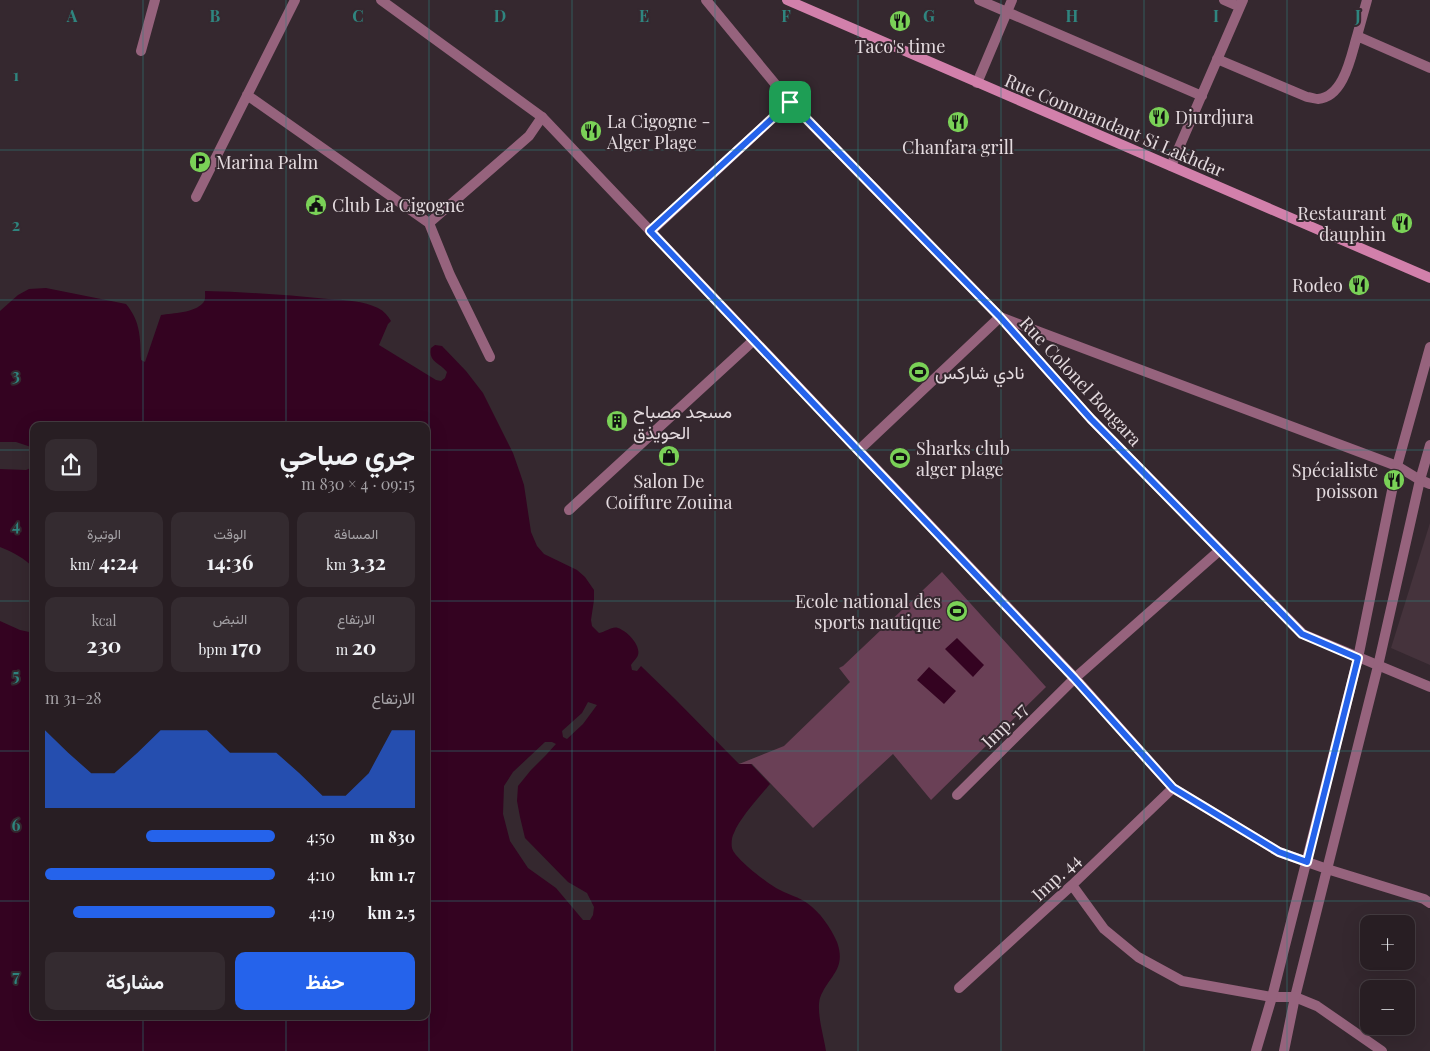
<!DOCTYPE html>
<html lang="ar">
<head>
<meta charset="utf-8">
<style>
  :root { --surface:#281e23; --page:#342b30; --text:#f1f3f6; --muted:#a5a2a6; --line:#443c41; --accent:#2563eb }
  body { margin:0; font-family:"Playfair Display",Vazirmatn,serif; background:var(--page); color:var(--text); direction:rtl; height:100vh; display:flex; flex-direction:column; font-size:19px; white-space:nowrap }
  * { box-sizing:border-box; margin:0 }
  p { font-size:16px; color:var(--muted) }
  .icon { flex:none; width:28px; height:28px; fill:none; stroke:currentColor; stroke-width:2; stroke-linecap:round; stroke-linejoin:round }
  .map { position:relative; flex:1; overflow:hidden; direction:ltr }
  .details { position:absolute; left:30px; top:422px; width:400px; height:598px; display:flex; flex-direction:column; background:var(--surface); border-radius:10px; box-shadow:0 5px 20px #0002,0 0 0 1px var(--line); direction:rtl }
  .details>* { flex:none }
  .controls { position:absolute; left:1360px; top:915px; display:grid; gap:10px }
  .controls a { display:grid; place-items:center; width:55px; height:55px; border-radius:10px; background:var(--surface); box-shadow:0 5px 20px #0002,0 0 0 1px var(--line); font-size:25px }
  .pin { position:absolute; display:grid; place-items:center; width:42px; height:42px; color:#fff; margin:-21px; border-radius:10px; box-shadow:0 2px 8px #0006 }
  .round { display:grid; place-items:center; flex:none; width:52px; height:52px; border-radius:10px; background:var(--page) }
  .overview { display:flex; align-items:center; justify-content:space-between; height:85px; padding:0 15px }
  h1 { font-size:28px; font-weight:700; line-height:38px }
  .figures { display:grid; grid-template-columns:repeat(3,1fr); gap:8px; height:85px; padding:5px 15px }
  .figures div { display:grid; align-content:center; border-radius:10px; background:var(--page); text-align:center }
  .figures b { font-size:21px; font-weight:700 }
  .figures small { font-size:14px; font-weight:400 }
  .figures p { font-size:14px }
  .chart { height:140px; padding:10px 15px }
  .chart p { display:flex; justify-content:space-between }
  .chart svg { width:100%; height:90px; margin-top:5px; fill:var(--accent); opacity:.7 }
  .button { display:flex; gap:10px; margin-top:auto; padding:10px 15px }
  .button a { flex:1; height:58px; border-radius:10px; background:var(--accent); color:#fff; font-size:20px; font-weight:700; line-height:58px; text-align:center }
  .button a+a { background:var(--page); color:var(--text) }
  ul { padding:0 15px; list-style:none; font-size:16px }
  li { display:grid; grid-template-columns:80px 60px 1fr; align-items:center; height:38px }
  li i { height:12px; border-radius:6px; background:var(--accent) }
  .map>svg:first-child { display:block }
  .built { fill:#45333c }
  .pitch { fill:#6a4056 }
  .water { fill:#340321 }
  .pier { fill:#35282f }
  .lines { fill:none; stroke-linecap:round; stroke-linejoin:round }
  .minor { stroke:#96637d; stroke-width:10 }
  .tertiary { stroke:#96637d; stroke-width:10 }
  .secondary { stroke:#d280ab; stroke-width:10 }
  .route-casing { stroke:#fff; stroke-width:10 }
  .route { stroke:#2563eb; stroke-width:6 }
  .grid { fill:none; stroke:#2f857f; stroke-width:1; stroke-opacity:0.55 }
  .labels { text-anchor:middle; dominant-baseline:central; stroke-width:4; stroke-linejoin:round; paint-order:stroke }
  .poi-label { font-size:18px; fill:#e4dbdf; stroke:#35282f; text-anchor:start }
  .street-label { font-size:18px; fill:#e4dbdf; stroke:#35282f }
  .grid-label { font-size:16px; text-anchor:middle; font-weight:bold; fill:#2f857f; stroke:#35282f; stroke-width:4; stroke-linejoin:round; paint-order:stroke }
</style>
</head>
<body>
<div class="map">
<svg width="1430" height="1051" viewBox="0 0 1430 1051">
  <rect width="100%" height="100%" fill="#35282f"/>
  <path class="built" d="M1430 523V665L1391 648Z"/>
  <path class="pitch" d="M942 572 1046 687 931 800 893 754 813 828 752 764H739L784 746 850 682 839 668 843 666Z"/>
  <path class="water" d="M46 288 126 304C141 322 140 338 141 360L145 362 161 315C173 313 194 313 203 303 206 300 205 295 205 291 246 292 287 295 328 299 344 300 364 301 378 308 384 311 388 316 391 321L388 324 379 345 436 380 441 381 445 378 447 372C439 362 428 362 431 348L435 345 442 346 466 371 483 393 513 453 520 473 524 485 531 532 537 546 544 554 577 570 585 577 594 590V600L591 620 592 626 599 633C606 632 612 626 618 628 627 631 641 645 638 655 637 658 633 662 631 665L632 670 637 671 641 666 675 699 739 764H751L770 784C760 796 739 819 734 833 732 836 731 843 732 848 734 858 769 885 780 890 789 895 799 897 807 903 820 912 831 928 837 942 847 970 828 976 820 998 816 1012 824 1037 826 1051H0V621L20 630 34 633V1016H426V426H34V448L16 442H0V311L18 295 29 289Z
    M34 463V568C24 558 13 552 0 547V469L26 470 33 467Z
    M957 638 984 665 973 677 945 649Z
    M929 667 956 691 944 704 917 680Z"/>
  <path class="pier" d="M588 702 597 705 583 724 567 739 563 737 562 731 582 713Z
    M545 742H552L556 744 546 755 531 770 518 786 517 801 520 817 525 838 568 882 587 893 594 907 593 915 590 920H583L556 888 528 868 510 841 503 814 504 786 513 772Z"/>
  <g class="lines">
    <path class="minor" d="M706 0 790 102 1000 317 1091 419 1303 634 1430 687
      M979 0 1202 96
      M1224 0 1240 7
      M1367 0 1357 36 1430 68
      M141 51 155 0
      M1217 59 1307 97C1310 97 1315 99 1318 99 1344 97 1351 56 1357 36
      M977 83 1012 0
      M247 95 429 223 450 275 490 357
      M1171 166 1243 0
      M196 197 295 0
      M429 223 529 136 542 117
      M651 231 790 102
      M859 450 1000 317 1397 466 1420 480 1430 484
      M569 510 754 340
      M957 795 1075 678 1220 550
      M1072 885 1104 929 1138 957 1182 981 1272 997H1295L1317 1006 1382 1051
      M959 988 1072 885 1173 788"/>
    <path class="tertiary" d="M381 0 542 117 1075 678 1173 788 1279 852 1327 869 1424 899 1430 903
      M1256 1051 1272 997 1358 658 1397 466 1430 347
      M1284 1051 1295 997 1378 666 1420 480 1430 445"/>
    <path class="secondary" d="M787 0 1430 278"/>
  </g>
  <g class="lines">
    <g class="route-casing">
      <path id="route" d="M790 102 1000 317 1091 419 1302 634 1358 658 1307 862 1279 852 1173 788 1074 678 650 231Z"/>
    </g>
    <use href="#route" class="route"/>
  </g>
  <path class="grid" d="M143 0V426M286 0V426M429 0V1051M572 0V1051M715 0V1051M858 0V1051M1001 0V1051M1144 0V1051M1287 0V1051M0 150H1430M0 300H1430M0 450H34M426 450H1430M0 601H34M426 601H1430M0 751H34M426 751H1430M0 901H34M426 901H1430M143 1016V1051M286 1016V1051"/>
  <defs>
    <g id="restaurant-disc" transform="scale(1.125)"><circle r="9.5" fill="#7ad157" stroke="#35282f"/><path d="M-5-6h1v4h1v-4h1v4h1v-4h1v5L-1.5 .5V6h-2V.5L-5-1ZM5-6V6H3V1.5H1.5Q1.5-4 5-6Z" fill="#111"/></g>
    <g id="parking-disc" transform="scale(1.125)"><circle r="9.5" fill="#7ad157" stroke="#35282f"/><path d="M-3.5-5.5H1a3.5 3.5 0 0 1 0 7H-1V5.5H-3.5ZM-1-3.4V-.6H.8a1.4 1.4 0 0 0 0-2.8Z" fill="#111"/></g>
    <g id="civic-disc" transform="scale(1.125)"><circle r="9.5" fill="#7ad157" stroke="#35282f"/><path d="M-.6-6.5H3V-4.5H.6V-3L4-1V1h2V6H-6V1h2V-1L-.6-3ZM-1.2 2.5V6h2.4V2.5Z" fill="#111"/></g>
    <g id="stadium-disc" transform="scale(1.125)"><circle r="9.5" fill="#7ad157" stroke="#35282f"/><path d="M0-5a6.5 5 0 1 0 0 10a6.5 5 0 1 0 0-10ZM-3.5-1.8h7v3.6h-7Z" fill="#111"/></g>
    <g id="building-disc" transform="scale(1.125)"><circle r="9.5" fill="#7ad157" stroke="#35282f"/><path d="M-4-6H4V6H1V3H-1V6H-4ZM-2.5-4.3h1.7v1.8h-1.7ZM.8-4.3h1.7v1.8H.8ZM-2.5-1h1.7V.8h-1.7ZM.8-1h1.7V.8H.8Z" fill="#111"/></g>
    <g id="shop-disc" transform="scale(1.125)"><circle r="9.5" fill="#7ad157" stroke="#35282f"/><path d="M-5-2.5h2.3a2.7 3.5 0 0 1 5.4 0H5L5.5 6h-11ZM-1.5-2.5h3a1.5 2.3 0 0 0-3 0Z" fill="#111"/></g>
  </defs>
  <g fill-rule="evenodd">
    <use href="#restaurant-disc" x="900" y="21"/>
    <use href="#restaurant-disc" x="1159" y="117"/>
    <use href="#restaurant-disc" x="958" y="122"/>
    <use href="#restaurant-disc" x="591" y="131"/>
    <use href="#parking-disc" x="200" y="162"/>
    <use href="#civic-disc" x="316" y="205"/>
    <use href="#restaurant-disc" x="1402" y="223"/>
    <use href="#restaurant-disc" x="1359" y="285"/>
    <use href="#stadium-disc" x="919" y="372"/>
    <use href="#building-disc" x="617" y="421"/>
    <use href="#shop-disc" x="669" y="456"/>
    <use href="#stadium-disc" x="900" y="458"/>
    <use href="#restaurant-disc" x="1394" y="480"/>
    <use href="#stadium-disc" x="957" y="611"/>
  </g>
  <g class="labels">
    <g class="poi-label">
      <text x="900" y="46" text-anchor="middle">Taco's time</text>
      <text x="1175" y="117">Djurdjura</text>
      <text x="607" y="121">La Cigogne -<tspan x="607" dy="21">Alger Plage</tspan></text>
      <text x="958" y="147" text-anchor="middle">Chanfara grill</text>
      <text x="216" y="162">Marina Palm</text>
      <text x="332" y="205">Club La Cigogne</text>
      <text x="1386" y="213" text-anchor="end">Restaurant<tspan x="1386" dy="21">dauphin</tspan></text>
      <text x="1343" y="285" text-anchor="end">Rodeo</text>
      <text x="935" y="372">نادي شاركس</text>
      <text x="633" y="411">مسجد مصباح<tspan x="633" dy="21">الحويذق</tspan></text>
      <text x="916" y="448">Sharks club<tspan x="916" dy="21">alger plage</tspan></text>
      <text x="1378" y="470" text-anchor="end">Spécialiste<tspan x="1378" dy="21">poisson</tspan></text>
      <text x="669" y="481" text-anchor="middle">Salon De<tspan x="669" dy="21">Coiffure Zouina</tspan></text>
      <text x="941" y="601" text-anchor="end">Ecole national des<tspan x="941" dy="21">sports nautique</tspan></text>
    </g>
    <g class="street-label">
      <text transform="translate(1115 125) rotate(23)">Rue Commandant Si Lakhdar</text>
      <text transform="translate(1081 381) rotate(47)">Rue Colonel Bougara</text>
      <text transform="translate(1004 725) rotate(-45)">Imp. 17</text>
      <text transform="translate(1056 877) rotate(-43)">Imp. 44</text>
    </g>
  </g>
  <g class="grid-label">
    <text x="72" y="22">A</text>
    <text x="215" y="22">B</text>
    <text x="358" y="22">C</text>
    <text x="500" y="22">D</text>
    <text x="644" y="22">E</text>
    <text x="786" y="22">F</text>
    <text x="929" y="22">G</text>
    <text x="1072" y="22">H</text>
    <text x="1216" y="22">I</text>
    <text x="1358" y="22">J</text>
    <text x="16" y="81">1</text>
    <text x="16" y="231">2</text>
    <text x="16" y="381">3</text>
    <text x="16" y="531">4</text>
    <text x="16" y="681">5</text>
    <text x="16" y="831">6</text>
    <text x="16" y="982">7</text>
  </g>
</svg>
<div class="controls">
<a>+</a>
<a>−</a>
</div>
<div class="pin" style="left:790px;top:102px;background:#1e9e55"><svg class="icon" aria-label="arrive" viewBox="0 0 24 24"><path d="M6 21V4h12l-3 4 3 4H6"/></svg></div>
<section class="details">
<div class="overview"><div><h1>جري صباحي</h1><p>09:15 · 4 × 830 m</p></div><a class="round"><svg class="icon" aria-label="share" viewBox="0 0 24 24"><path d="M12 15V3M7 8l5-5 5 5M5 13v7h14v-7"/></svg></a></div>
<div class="figures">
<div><p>المسافة</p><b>3.32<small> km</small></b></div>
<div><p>الوقت</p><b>14:36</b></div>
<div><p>الوتيرة</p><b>4:24<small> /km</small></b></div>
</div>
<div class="figures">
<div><p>الارتفاع</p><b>20<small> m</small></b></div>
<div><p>النبض</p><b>170<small> bpm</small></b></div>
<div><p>kcal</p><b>230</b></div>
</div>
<div class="chart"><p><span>الارتفاع</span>28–31 m</p>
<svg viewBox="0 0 160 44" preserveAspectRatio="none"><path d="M0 44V6L10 17L20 27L30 27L40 17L50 6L60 6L70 6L80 17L90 17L100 17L110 27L120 38L130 38L140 27L150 6L160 6V44z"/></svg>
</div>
<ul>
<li><b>830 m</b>4:50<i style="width:56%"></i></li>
<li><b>1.7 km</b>4:10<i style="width:100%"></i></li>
<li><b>2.5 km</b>4:19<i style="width:88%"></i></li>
</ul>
<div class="button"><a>حفظ</a><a>مشاركة</a></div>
</section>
</div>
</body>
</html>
